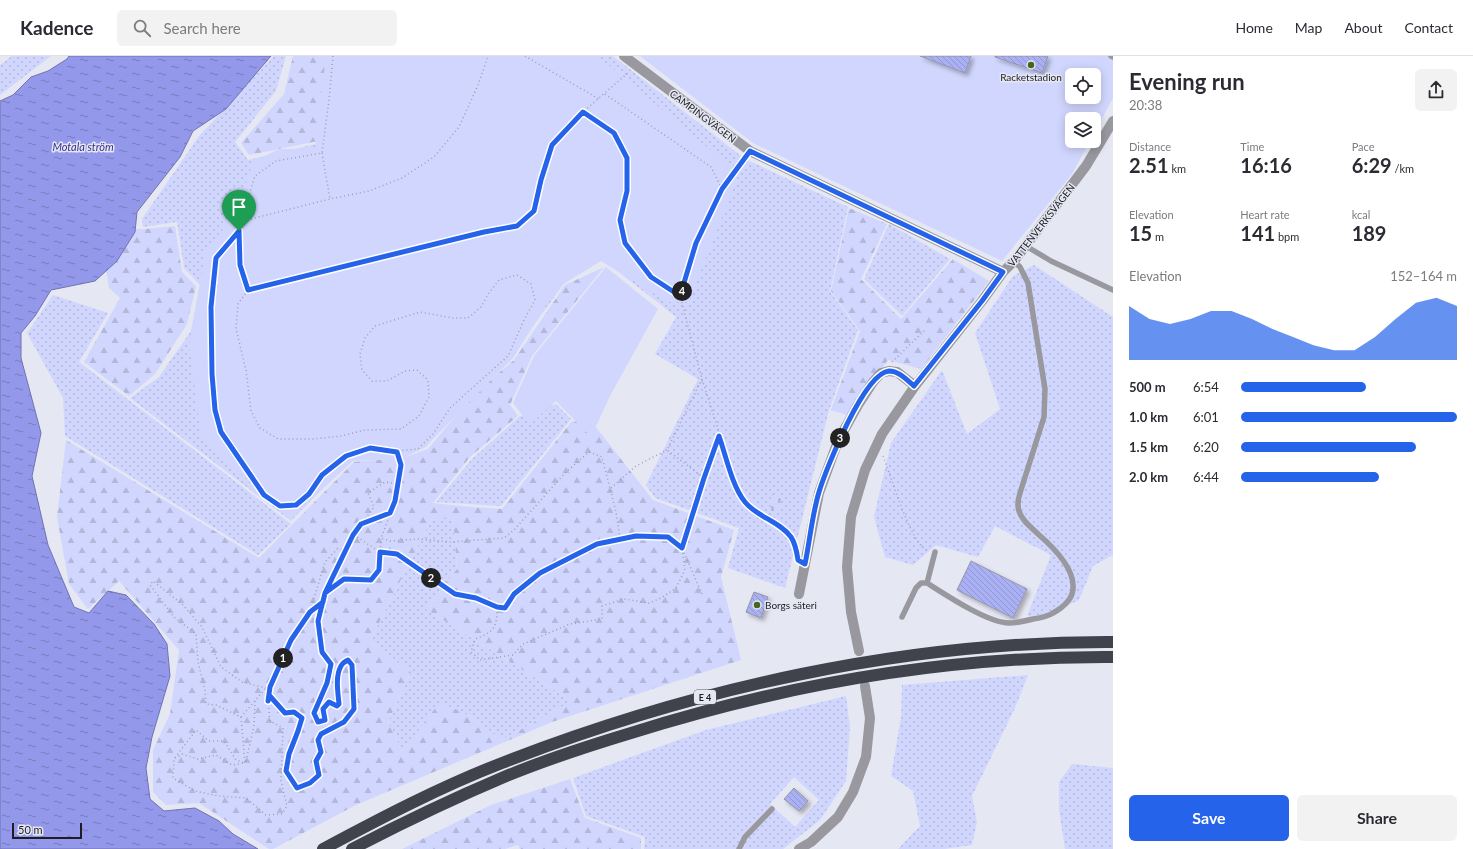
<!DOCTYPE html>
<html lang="en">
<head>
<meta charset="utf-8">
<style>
  :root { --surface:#fff; --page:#f2f2f3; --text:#2b2b33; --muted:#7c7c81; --line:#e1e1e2; --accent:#2563eb }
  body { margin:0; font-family:Lato,sans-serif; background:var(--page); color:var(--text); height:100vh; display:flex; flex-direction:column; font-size:15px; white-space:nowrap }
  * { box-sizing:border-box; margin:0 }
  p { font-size:13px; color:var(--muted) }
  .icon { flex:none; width:22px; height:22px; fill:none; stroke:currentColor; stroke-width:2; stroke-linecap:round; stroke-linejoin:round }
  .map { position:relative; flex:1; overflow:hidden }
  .details { display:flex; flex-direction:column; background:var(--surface); width:360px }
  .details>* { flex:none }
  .tools { position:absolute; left:1065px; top:12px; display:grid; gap:8px }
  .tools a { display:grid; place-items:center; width:36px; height:36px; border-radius:6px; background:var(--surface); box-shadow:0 2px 10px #0003; font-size:20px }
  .scale { position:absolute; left:12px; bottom:10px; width:70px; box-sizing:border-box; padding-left:4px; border:2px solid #1d1d22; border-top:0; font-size:11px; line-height:14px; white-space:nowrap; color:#1d1d22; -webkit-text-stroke:3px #e5e7f3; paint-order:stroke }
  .pin { position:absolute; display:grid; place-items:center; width:34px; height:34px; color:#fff; margin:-41px -17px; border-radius:50% 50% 50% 0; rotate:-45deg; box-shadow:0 0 4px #0007 }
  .pin .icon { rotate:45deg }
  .km { position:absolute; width:20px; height:20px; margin:-10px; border-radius:50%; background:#222; color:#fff; font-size:11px; line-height:20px; text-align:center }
  .round { display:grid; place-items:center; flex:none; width:42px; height:42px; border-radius:6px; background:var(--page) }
  .head { display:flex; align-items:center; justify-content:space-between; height:68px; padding:0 16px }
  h1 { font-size:22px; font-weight:700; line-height:30px }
  .stats { display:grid; grid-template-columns:repeat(3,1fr); gap:6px; height:68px; padding:4px 16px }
  .stats div { display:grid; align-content:center }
  .stats b { font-size:20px; font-weight:700 }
  .stats small { font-size:11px; font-weight:400 }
  .stats p { font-size:11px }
  .chart { height:112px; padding:8px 16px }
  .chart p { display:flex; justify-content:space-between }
  .chart svg { width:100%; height:72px; margin-top:4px; fill:var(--accent); opacity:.7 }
  .cta { display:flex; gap:8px; margin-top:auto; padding:8px 16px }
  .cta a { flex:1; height:46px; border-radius:6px; background:var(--accent); color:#fff; font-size:16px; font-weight:700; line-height:46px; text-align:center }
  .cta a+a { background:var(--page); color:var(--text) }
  ul { padding:0 16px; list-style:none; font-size:13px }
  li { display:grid; grid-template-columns:64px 48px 1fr; align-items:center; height:30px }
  li i { height:10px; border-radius:5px; background:var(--accent) }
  header { display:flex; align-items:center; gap:24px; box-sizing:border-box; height:56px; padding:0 20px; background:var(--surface); border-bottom:1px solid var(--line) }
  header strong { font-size:19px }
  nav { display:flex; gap:22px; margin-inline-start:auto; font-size:14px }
  .search { width:280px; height:36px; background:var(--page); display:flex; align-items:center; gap:10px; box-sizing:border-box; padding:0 14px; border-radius:6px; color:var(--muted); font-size:15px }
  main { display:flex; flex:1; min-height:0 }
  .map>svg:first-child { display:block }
  .grass { fill:url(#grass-dots); fill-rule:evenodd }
  .forest { fill:url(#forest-firs); fill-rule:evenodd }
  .cemetery { fill:url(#cemetery-stones) }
  .green { fill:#d1d6fe; fill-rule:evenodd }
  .water { fill:url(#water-ripples); stroke:#7073af }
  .building { fill:url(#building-back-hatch); stroke:#9496a2; filter:url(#shadow) }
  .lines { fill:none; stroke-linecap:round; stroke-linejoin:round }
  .path { stroke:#9fa0aa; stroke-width:1.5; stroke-dasharray:1 3; stroke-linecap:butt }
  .service { stroke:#98989e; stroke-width:5.5 }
  .minor { stroke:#98989e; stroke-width:10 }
  .motorway { stroke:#40424c; stroke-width:12 }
  .route-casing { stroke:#fff; stroke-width:8 }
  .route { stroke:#2563eb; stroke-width:5 }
  .poi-dot { fill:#46661c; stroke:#e5e7f3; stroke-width:1.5 }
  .labels { text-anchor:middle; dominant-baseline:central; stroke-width:3; stroke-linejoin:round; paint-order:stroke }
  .shield { fill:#e5e7f3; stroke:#595a61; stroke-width:1 }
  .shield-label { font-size:9px; font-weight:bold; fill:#1d1d22 }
  .poi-label { font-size:10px; fill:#1d1d22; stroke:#e5e7f3 }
  .street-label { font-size:10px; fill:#1d1d22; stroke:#e5e7f3 }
  .water-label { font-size:11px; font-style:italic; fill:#37308f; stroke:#e5e7f3 }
</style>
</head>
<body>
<header>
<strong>Kadence</strong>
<div class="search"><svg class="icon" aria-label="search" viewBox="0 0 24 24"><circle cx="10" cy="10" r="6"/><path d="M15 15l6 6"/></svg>Search here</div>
<nav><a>Home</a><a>Map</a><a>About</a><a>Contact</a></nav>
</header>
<main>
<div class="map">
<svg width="1113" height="793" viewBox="0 0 1113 793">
  <defs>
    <pattern id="grass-dots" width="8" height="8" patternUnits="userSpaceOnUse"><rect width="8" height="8" fill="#d1d6fe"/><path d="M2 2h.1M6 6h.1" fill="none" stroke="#b3b7d9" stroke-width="1.8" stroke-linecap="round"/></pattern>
    <pattern id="forest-firs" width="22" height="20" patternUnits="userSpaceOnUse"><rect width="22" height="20" fill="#d1d6fe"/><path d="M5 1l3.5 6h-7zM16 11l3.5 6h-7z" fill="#b3b7d9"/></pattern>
    <pattern id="cemetery-stones" width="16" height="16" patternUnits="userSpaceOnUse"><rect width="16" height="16" fill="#d1d6fe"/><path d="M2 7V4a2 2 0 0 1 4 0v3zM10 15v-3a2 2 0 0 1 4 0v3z" fill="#b3b7d9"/></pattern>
    <pattern id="water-ripples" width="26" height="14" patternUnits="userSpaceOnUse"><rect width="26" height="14" fill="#9398eb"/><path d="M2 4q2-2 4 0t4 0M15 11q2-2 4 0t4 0" fill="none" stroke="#777bbe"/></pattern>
    <pattern id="building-back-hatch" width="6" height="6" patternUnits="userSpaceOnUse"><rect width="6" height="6" fill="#aab0f4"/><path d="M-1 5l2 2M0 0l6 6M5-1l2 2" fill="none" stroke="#9297d1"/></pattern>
    <filter id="shadow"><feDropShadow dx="3" dy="3" stdDeviation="2" flood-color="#0004"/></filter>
  </defs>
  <rect width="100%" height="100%" fill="#e5e7f3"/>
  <path class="grass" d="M12 0H51L0 39V9Z
    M274 0H286L276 35 235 86 248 104 320 87 329 0H613L745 103 848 151 830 235 858 274 829 354 785 532 728 512 739 472 655 442 646 429 698 323 655 298 676 261 660 248 599 201 565 226 510 302 473 334 426 391 404 401 351 403 291 465 130 342 159 321 191 275 200 229 184 212 177 166 143 171 142 163 199 80Z
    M889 168 950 203 902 260 864 223Z
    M1034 209 1113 261V499L1093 510 1079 544 1045 559 1027 560 1051 499 995 470 978 501 936 489 913 509 885 501 874 461 891 387 942 314 967 378 1000 353 975 277 1013 220Z
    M53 239 108 257 79 306 291 468 258 499 65 380 63 342 27 277Z
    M556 348 571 363 501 450 436 446 472 403 520 360Z
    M453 461 457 513 426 553 572 645 502 684 468 659 414 680 402 695 388 666 411 616 370 585 431 464Z
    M1028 619 1015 652 972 740 977 766 972 789 944 793H898L920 770 913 735 891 720 901 661 902 629Z
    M846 640 850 671 846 725 820 764 783 793H644L645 781 586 760 573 722 706 674ZM794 721 819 744 795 771 770 748Z
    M1072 708 1113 712V793H1065L1059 754V726Z"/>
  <path class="forest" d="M293 0H327L318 85 249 99 241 87 284 38Z
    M849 152 887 168 861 223 901 263 953 203 989 225 921 313 888 304 847 359 831 354 860 275 831 235Z
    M175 170 182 216 196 230 187 268 155 318 129 340 84 306 120 242 109 232 100 173H145Z
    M604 211 532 300 510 349 518 360 470 401 433 447 472 451 502 453 572 365 595 370 653 444 734 474 721 521 741 604 552 666 356 749 273 793H269L199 747 166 749 153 736V694L170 658 179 594 119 525 88 553 69 528 57 461 66 384 259 502 354 406 403 402 428 393 474 338 514 304 565 229ZM453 462 457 513 426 553 572 645 502 684 468 659 440 646 402 695 388 666 411 616 370 585 431 464Z
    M570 723 585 762 641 782V793H520L518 789 505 793H402L491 749Z"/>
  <path class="cemetery" d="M772 438H781L780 457 771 456Z"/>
  <path class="green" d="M326 0H598L739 118 689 246H668L601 205 557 232 513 302 426 390 402 403 353 405 291 462 201 382 189 289 205 198 233 159 254 105 279 93H315Z
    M640 0H1113V42L1094 78V63H1072V85H1090L1072 118 1002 205 753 87ZM1072 19H1094V41H1072Z
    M606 211 658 253 610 340 591 381 556 345 530 369 513 347 534 300Z"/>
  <path class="water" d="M69 0H271L226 53 193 75 180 101 137 156 135 176 117 205 95 225 51 234 35 260 21 277V302L41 377 32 420 48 489 74 551 89 557 108 535 126 539 154 568 167 588 170 620 152 681 146 712 150 743 164 755 195 752 219 765 233 778 258 793H0V45L13 39 31 21 48 15 67 3Z"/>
  <path class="building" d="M920 0H971L965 17Z
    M995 0H1048L1042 17 995 1Z
    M971 505 1027 533 1013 562 957 534Z
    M754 536 768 541 761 562 746 556Z
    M794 732 808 745 799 755 784 743Z"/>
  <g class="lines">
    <path class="path" d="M333 0 329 44 322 97 276 105 255 120 248 142 247 164 216 202 211 251 212 318 215 354 221 377 264 439 280 450 296 449 309 438 322 419 346 400 370 392 397 395 418 393 433 378 450 352 508 300 524 264 535 244 531 228 517 219 499 224 489 237 481 251 468 262H453L420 256 375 270 365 282 360 298 362 314 372 325H387L405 315 417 314 428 324 429 341 419 360 401 373 365 374 341 380 313 383H278L260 372 251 355 246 314 236 273 238 248 248 234 484 176 517 169 534 155 541 124 552 89 583 56 629 16
      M525 0 599 43
      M605 38 711 111 722 133
      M583 56 614 77 627 101V135L620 164 625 187 651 221 680 240 702 323 736 429 745 446 758 458 778 469 791 481 797 498
      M322 97 330 143
      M247 164 330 143 369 135 402 122 434 101 459 71 478 29 488 0
      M239 175 240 209 248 234
      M680 240 696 187 722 133 745 102
      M892 306 925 274
      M397 395C398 400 401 406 401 410 400 436 390 459 381 482L390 485 419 483 451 486 504 482 514 474 565 417 589 396 602 401 616 456 620 483
      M883 400C890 417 911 489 927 494
      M704 422 719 381
      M611 432 636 410 667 394
      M361 468 390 457
      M354 479 380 496 397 498 455 539 476 542 497 551 505 552 514 538 541 517 597 488 637 480 668 481 682 492 685 514 676 532 661 542 649 547 624 543 602 550V563L570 568 523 588 513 599 480 604 471 596 475 583C494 576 497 572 497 551
      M327 536 344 523 371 524 379 514 381 483
      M702 538 682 492 704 422 667 394 702 323
      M311 555 323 546
      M270 631 266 632 242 626 221 611 202 571 183 549 153 525 150 529 174 561 196 578 198 606 205 634 206 648 216 649 241 661 245 707 236 704 224 685H209L196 674 174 703 173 722 195 735 219 740 246 742 266 759 282 758 287 750 281 725 283 672 270 665 268 645 269 639 285 657 294 656 301 662 298 675 289 698 286 715 297 732 310 727 319 719 316 705 321 696 318 684 321 678 344 666 354 653 352 609 348 604C346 605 342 608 341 610 334 621 338 636 339 648L337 650 329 646 323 653 325 664 318 666 314 657 327 627 331 608 322 596 318 565 325 537 353 479 374 451 368 437 385 426 398 428
      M269 640 270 631 291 584 310 556 325 506 337 493 347 494
      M241 661 266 632
      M175 702 182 698 198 703 216 699 232 709 244 707
      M246 705 254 670 255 644"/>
    <path class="service" d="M1111 0 1113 1
      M1026 190 1051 205 1113 234
      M927 527 935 496
      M902 561 916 532 921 527H927C946 539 988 567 1009 567 1016 567 1025 565 1033 563 1040 562 1047 561 1053 557 1062 552 1072 545 1073 533 1075 512 1052 490 1038 478 1031 471 1022 465 1019 455 1017 449 1018 443 1020 437L1044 361 1045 333 1028 227 1020 211 1014 205
      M739 793 745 781 772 753"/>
    <path class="minor" d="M624 0 750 95 1003 216
      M799 538 819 437 838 385 858 349 873 326 881 317 889 315 897 316 915 330
      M859 595 851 556 847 511 851 461 865 414 882 378 915 330 982 245 1003 216 1014 205 1086 110 1113 65
      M799 793 811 786 838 761 853 736 866 701 870 662 865 630"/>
    <path class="motorway" d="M323 793C381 762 440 731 502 707 695 632 905 585 1113 586
      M352 793C402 767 452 743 504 721 545 704 588 690 631 677 787 628 950 600 1113 601"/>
  </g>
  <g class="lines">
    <g class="route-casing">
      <path id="route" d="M239 175 216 202 211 251 212 318 215 354 221 376 264 439 280 450 296 449 309 438 322 419 346 400 370 392 397 396 401 409 395 445 390 457 361 468 353 479 325 537 323 546 310 556 291 584 270 631 268 645 269 639 285 657 294 656 302 662 298 675 289 698 286 715 297 732 310 727 319 719 316 705 321 696 318 684 321 678 344 666 354 653 352 609 348 604C346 605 342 608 341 610 335 620 338 637 339 648L337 650 329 646 323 653 325 664 318 666 314 657 327 627 331 608 322 596 318 565 325 537 344 523 371 524 379 514 380 496 397 498 455 538 476 542 497 551 505 552 514 538 540 517 597 488 636 480 668 481 682 492 704 422 719 380C726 400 732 430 745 446 757 461 779 465 791 481 795 487 797 497 798 504L805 508C810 484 812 459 819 436 826 413 864 317 889 315 899 315 907 324 914 330L982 245 1003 216 750 95 722 133 696 187 680 240 651 221 625 187 620 164 627 135V102L614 77 583 56 552 89 541 124 534 155 517 170 484 176 248 234 240 209 239 175"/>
    </g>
    <use href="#route" class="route"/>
  </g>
  <g class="poi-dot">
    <circle cx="1031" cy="9" r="4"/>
    <circle cx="757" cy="549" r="4"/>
  </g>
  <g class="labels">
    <rect class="shield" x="694" y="634" width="22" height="14" rx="3"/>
    <g class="shield-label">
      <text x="705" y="641">E 4</text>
    </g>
    <g class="poi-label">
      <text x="1031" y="21">Racketstadion</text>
      <text x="765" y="549" text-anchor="start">Borgs säteri</text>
    </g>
    <g class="street-label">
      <text transform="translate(703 60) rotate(37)">CAMPINGVÄGEN</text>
      <text transform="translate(1041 169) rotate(-52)">VATTENVERKSVÄGEN</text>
    </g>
    <g class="water-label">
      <text x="83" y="90">Motala ström</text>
    </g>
  </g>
</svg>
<div class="tools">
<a><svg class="icon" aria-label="locate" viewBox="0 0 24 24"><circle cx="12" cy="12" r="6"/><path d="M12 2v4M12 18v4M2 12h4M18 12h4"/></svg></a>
<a><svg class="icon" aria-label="layers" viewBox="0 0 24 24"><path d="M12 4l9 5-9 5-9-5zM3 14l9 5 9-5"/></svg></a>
</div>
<div class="scale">50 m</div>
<div class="pin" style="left:239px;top:175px;background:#1e9e55"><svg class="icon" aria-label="arrive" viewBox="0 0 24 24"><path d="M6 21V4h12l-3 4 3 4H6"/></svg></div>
<b class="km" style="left:283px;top:602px">1</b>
<b class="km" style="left:431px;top:522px">2</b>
<b class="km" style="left:840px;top:382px">3</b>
<b class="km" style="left:682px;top:235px">4</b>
</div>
<section class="details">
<div class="head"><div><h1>Evening run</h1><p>20:38</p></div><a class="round"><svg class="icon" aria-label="share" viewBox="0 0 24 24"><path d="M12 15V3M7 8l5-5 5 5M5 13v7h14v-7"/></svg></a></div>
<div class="stats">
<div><p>Distance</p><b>2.51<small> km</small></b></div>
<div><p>Time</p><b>16:16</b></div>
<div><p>Pace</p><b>6:29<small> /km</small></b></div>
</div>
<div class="stats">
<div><p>Elevation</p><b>15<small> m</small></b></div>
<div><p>Heart rate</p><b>141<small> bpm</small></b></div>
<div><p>kcal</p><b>189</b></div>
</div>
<div class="chart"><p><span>Elevation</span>152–164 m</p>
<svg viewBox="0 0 160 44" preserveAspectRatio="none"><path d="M0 44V11L10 19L20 22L30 19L40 14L50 14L60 19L70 25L80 30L90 35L100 38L110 38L120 30L130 19L140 9L150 6L160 11V44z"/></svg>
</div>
<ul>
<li><b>500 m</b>6:54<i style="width:58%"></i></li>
<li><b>1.0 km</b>6:01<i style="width:100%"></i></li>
<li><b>1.5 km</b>6:20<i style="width:81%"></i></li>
<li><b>2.0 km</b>6:44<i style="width:64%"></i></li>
</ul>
<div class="cta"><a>Save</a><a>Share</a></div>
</section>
</main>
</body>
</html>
